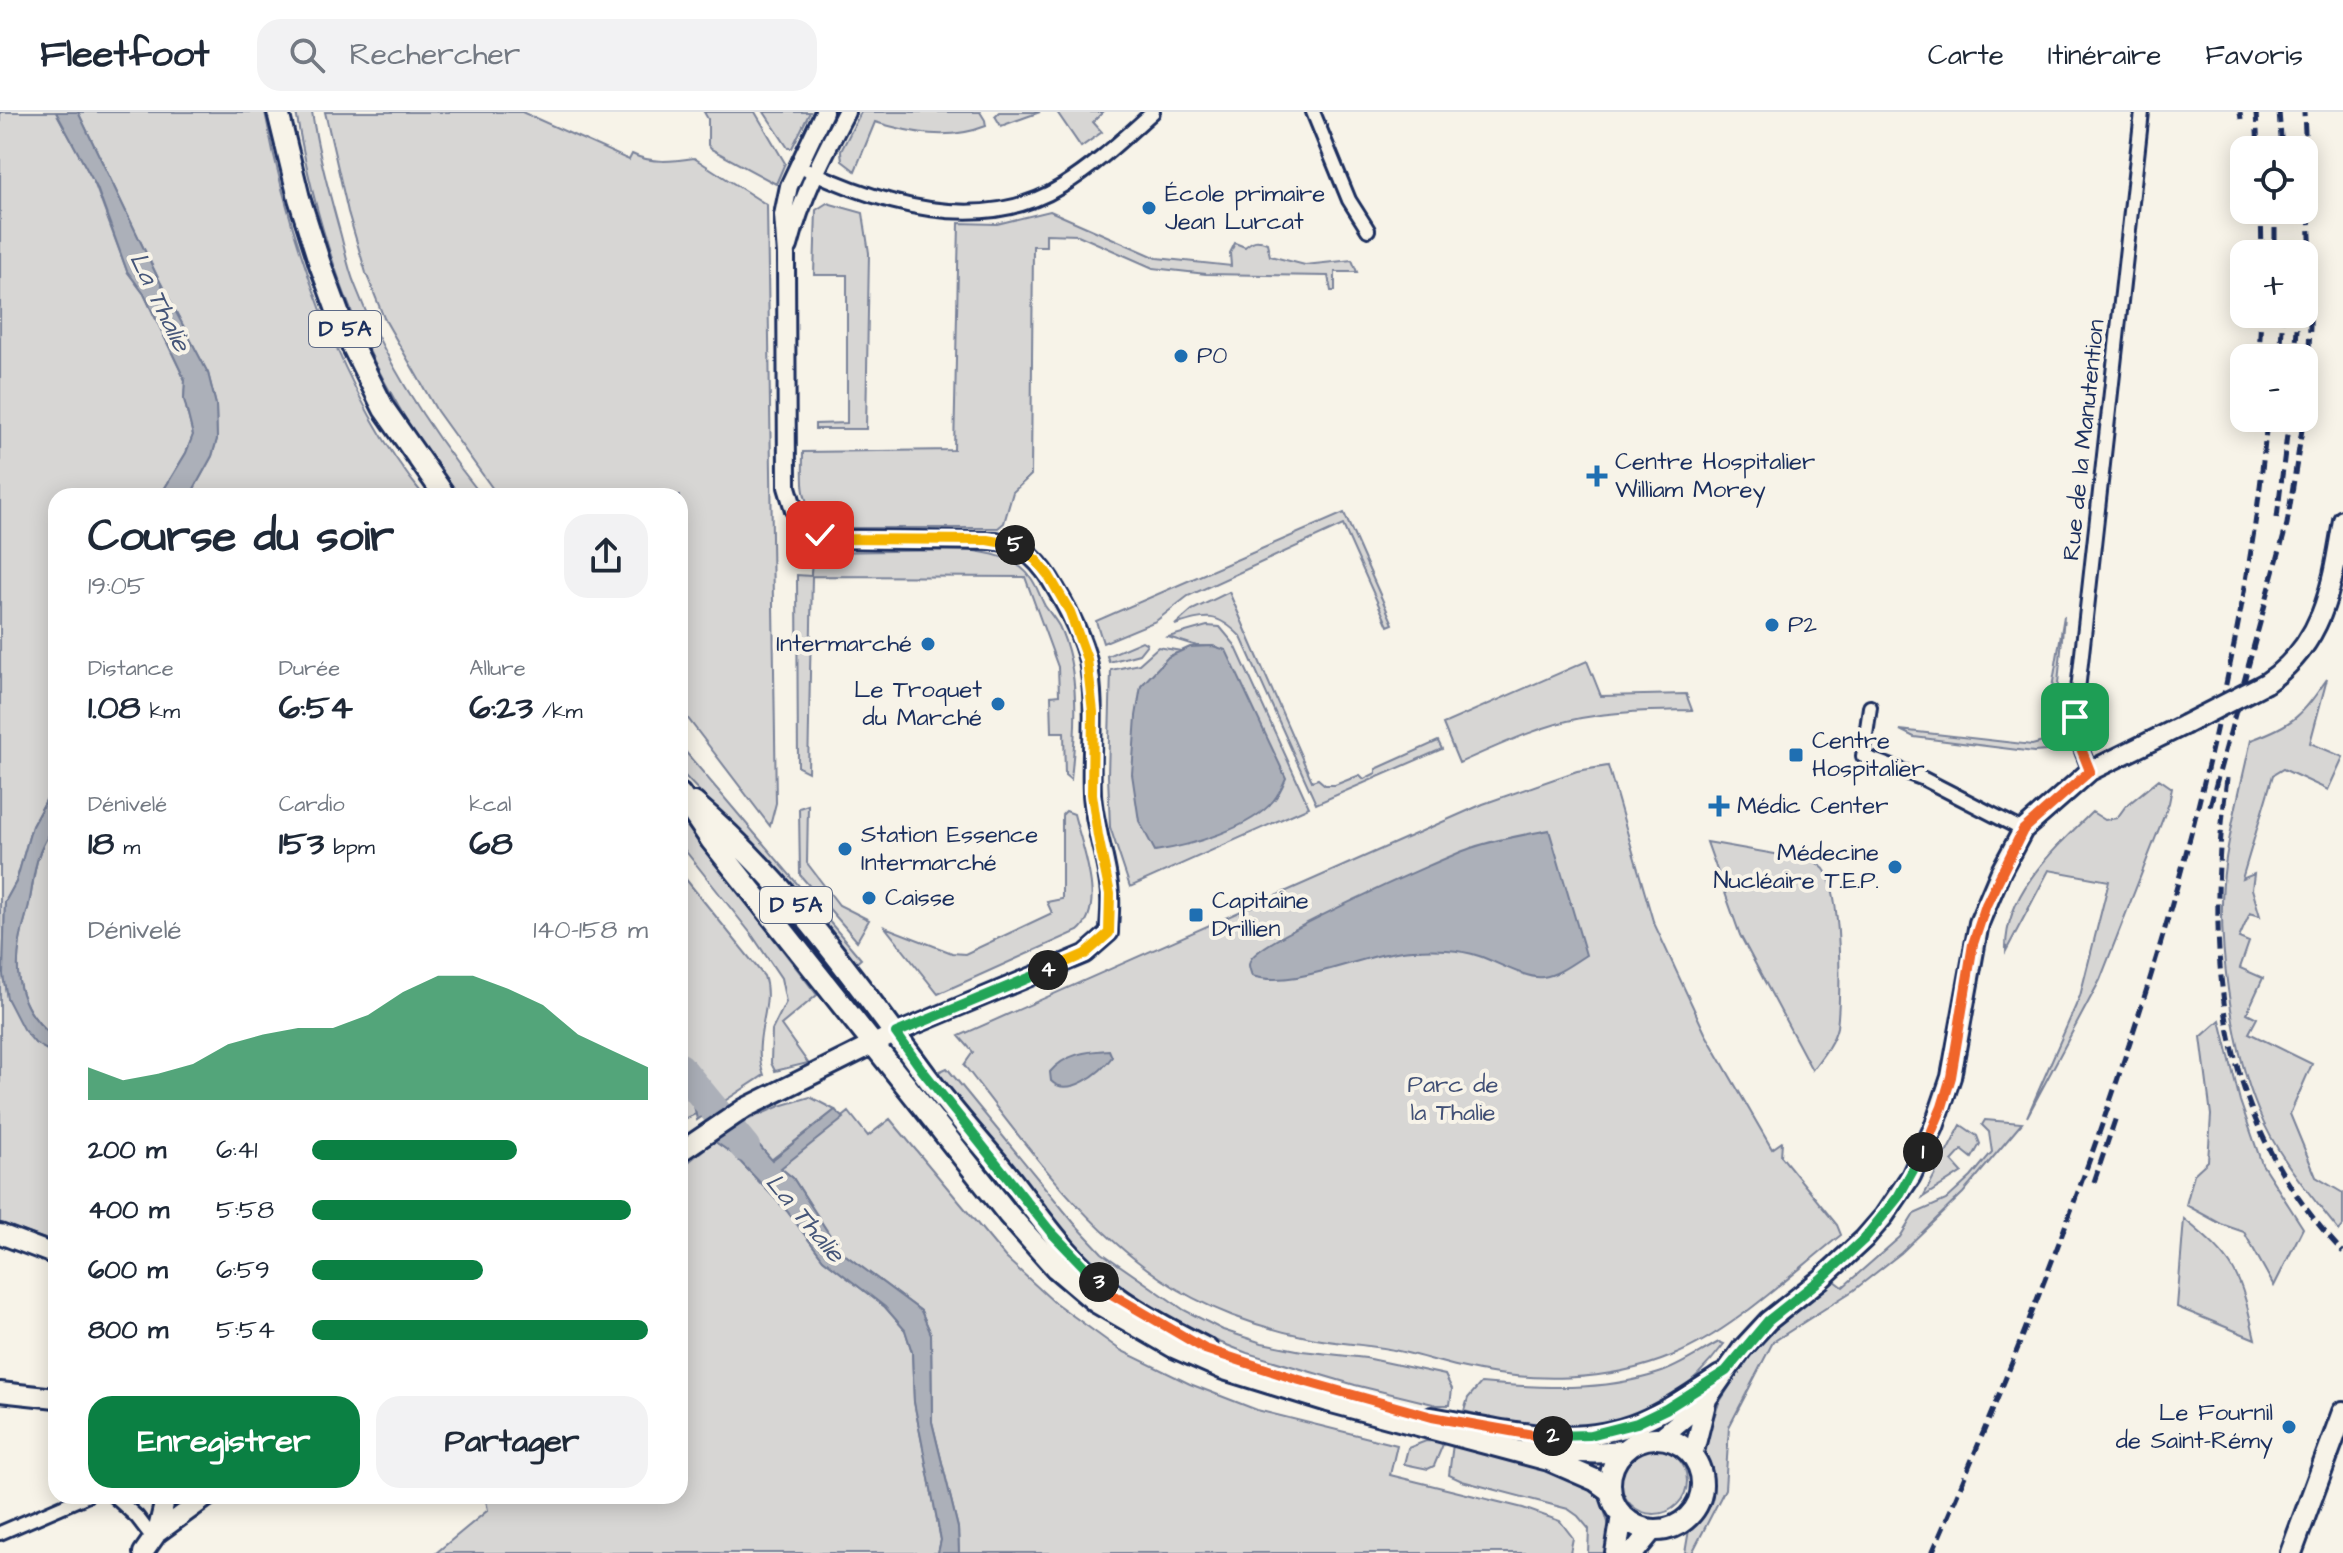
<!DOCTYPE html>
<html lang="fr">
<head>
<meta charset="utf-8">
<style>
  :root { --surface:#fff; --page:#f2f2f3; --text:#1f2937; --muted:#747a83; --line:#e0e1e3; --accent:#0b8043 }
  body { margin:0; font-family:"Architects Daughter",sans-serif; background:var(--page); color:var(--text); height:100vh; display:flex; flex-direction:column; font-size:30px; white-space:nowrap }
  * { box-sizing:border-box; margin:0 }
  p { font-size:26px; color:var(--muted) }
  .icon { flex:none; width:44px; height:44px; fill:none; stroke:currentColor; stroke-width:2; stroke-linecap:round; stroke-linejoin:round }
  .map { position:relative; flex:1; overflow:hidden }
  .details { position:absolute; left:48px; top:376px; width:640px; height:1016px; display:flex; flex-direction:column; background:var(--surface); border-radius:24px; box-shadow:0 4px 20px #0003 }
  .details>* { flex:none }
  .controls { position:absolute; left:2230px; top:24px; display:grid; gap:16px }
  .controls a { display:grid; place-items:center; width:88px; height:88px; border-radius:16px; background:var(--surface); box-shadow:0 4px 20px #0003; font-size:40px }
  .pin { position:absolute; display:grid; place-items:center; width:68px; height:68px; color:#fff; margin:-34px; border-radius:16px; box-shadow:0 4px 12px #0006 }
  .km { position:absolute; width:40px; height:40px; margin:-20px; border-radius:50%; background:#222; color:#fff; font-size:22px; line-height:40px; text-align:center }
  .round { display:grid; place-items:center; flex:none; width:84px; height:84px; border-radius:24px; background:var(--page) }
  .headline { display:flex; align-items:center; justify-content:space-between; height:136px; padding:0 40px }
  h1 { font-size:44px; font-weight:700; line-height:60px }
  .metrics { display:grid; grid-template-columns:repeat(3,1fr); gap:12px; height:136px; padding:8px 40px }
  .metrics div { display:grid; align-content:center }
  .metrics b { font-size:34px; font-weight:700 }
  .metrics small { font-size:22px; font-weight:400 }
  .metrics p { font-size:22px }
  .chart { height:224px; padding:16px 40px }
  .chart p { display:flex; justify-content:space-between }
  .chart svg { width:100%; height:144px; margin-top:8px; fill:var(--accent); opacity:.7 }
  .cta { display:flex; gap:16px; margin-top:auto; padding:16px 40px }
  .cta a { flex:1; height:92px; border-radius:24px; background:var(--accent); color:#fff; font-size:32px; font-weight:700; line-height:92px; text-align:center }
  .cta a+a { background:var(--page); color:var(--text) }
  ul { padding:0 40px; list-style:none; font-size:26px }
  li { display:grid; grid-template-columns:128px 96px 1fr; align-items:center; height:60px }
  li i { height:20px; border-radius:10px; background:var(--accent) }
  header { display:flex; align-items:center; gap:48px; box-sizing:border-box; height:112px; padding:0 40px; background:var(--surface); border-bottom:2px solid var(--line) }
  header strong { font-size:38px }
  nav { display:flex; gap:44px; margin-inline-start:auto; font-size:28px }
  .search { width:560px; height:72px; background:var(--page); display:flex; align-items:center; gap:20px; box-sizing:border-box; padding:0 28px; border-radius:24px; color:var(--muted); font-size:30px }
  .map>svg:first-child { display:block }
  .green { fill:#d7d6d4; stroke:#798299; stroke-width:2 }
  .water { fill:#acb0b9; stroke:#727c95; stroke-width:2 }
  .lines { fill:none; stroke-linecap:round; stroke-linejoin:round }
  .river { stroke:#acb0b9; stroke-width:30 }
  .minor-casing { stroke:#1b2f5e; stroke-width:18 }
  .tertiary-casing { stroke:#1b2f5e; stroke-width:22 }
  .secondary-casing { stroke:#1b2f5e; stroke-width:24 }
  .primary-casing { stroke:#1b2f5e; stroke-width:26 }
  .minor { stroke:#f7f3e8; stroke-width:12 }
  .tertiary { stroke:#f7f3e8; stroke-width:16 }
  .secondary { stroke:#f7f3e8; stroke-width:18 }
  .primary { stroke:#f7f3e8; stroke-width:20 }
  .rail { stroke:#1b2f5e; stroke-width:5; stroke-dasharray:12 6; stroke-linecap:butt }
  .secondary-bridge-casing { stroke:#1b2f5e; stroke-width:24; stroke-linecap:butt }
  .secondary-bridge { stroke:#f7f3e8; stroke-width:18 }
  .split-1-casing { stroke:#fff; stroke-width:16 }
  .split-2-casing { stroke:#fff; stroke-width:16 }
  .split-3-casing { stroke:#fff; stroke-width:16 }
  .split-4-casing { stroke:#fff; stroke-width:16 }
  .split-5-casing { stroke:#fff; stroke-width:16 }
  .split-6-casing { stroke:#fff; stroke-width:16 }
  .split-1 { stroke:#f0652b; stroke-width:10 }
  .split-2 { stroke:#22a559; stroke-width:10 }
  .split-3 { stroke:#f0652b; stroke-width:10 }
  .split-4 { stroke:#22a559; stroke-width:10 }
  .split-5 { stroke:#f5b400; stroke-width:10 }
  .split-6 { stroke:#f5b400; stroke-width:10 }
  .poi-dot { fill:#1f6fb2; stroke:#f7f3e8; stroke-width:3 }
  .labels { text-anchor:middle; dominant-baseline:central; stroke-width:8; stroke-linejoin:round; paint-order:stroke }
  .shield { fill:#f7f3e8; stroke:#5d6a87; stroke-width:2 }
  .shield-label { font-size:22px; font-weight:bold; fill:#1b2f5e }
  .poi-label { font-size:24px; fill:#1b2f5e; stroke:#f7f3e8; text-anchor:start }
  .street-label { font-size:24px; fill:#1b2f5e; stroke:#f7f3e8 }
  .park-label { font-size:24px; fill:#415076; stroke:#f7f3e8 }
  .water-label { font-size:26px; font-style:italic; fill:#465679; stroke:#f7f3e8 }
</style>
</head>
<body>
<header>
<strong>Fleetfoot</strong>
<div class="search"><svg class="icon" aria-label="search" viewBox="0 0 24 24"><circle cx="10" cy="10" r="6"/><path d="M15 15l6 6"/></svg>Rechercher</div>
<nav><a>Carte</a><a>Itinéraire</a><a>Favoris</a></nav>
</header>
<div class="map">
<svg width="2343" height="1441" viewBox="0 0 2343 1441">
  <rect width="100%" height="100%" fill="#f7f3e8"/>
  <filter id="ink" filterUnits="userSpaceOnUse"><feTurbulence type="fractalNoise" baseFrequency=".0125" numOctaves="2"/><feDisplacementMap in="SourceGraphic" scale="16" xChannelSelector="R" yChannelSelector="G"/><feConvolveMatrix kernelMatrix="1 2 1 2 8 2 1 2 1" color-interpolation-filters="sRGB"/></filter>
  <g filter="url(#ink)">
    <path class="green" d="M0 0H56L94 70 127 159 144 182 185 268 184 287 193 323 186 341 160 384H56V651L50 658 56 670 32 714 16 770 5 790 3 863 7 886 35 931 56 943V1131L0 1111Z
      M78 0H265C289 127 341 283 424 384H190L212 344 217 327 216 293 208 261 157 164Z
      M296 0H312C318 41 329 80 340 120 345 138 348 157 355 173 384 249 432 321 482 384H458C368 265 321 146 296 0Z
      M325 0H522L629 48 632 42C651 52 674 49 694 46L767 93 776 691 770 714 680 596V384H498L437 299 384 206 366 161 348 100Z
      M704 0H755L785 51 776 72 711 37 708 33V7Z
      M764 0H810L792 36H788Z
      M861 0H980L985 8 986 14C948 29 912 21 875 10L855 59 842 49 841 39Z
      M999 0H1040L1001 14 995 4Z
      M1057 0H1103L1093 10 1102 20 1081 35Z
      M827 91 863 101 869 141 866 317H815V312L847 311V163H814L816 98Z
      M1050 99 1157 146 1231 154 1230 141 1235 131 1245 135C1253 128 1257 127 1267 131L1270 144 1305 153 1352 148 1357 160H1335V179H1331L1328 164 1206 162 1153 156 1078 123 1046 122V134H1033L1031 363 1013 380 1004 411 998 416H834C798 396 803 377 803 340L954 338 959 111 997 112Z
      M1344 401 1393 512 1388 514 1343 413 1188 484 1156 509 1103 531 1096 509Z
      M964 438C988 440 1016 445 1031 466 1037 474 1040 485 1045 494 1050 501 1055 507 1059 514 1081 560 1076 619 1071 668L1065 663 1064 620H1052L1051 584 1059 583 1058 555 1025 465 812 464 808 660 798 655 797 463 811 464C811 453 812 447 822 440Z
      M1229 480 1312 669 1318 667 1325 673H1335L1360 663 1364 667 1376 661V657L1438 629 1442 637 1316 692 1241 525C1217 500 1207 503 1175 513L1192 498Z
      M2064 504 2053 629 2046 639 2034 640 1914 625 1900 618 2032 633 2043 630Z
      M1207 514 1220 515 1235 533 1309 695 1130 775 1110 715 1108 663 1111 558 1139 552 1158 535 1181 539 1168 545 1213 534H1197L1168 525Z
      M1142 529 1147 532 1139 542 1109 550 1107 544Z
      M1587 549 1601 584 1686 582 1692 598C1655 599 1618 599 1581 606 1539 614 1498 634 1459 651L1443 612Z
      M2327 567 2310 631 2343 645 2328 678 2283 657 2273 663 2242 767 2254 762 2252 777 2260 804 2250 801 2239 826 2249 830 2240 856 2263 866 2247 901 2257 906 2249 921 2312 952 2290 1002 2316 1065 2343 1081V1114L2339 1119C2309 1081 2276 1043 2258 998 2232 935 2215 821 2225 753 2231 711 2242 669 2251 628 2295 612 2301 604 2327 567Z
      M680 636 684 638 861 847 855 852 801 785 680 659Z
      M1608 654 1653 809 1705 921 1772 1037 1782 1030 1781 1044 1837 1113 1841 1123C1791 1162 1733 1219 1674 1243 1608 1271 1529 1271 1460 1255 1434 1249 1409 1240 1383 1236 1359 1232 1335 1231 1311 1226 1259 1216 1203 1196 1160 1166 1080 1111 1022 1028 964 953L973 940 959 924 1483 692 1577 659Z
      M2159 667 2172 676 2169 691 2100 868 2027 1005 2080 884 2109 769 2049 758 2006 839C2004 782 2055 736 2092 700L2105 708 2117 706 2125 695Z
      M808 693 807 751 839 793 869 808 857 829 800 763 799 696Z
      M1066 699 1074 702C1082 735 1107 795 1078 819L938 882 885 815 952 841 965 842 1052 801 1047 790 1062 787V703Z
      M680 705 817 883 781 913 808 951 775 959 771 951 772 918 786 890 781 866 752 823 680 732Z
      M56 706V927C11 893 12 850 27 800 32 783 33 763 38 745 42 732 50 719 56 706Z
      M1707 730 1814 749C1817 751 1821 754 1824 757 1842 780 1841 885 1837 915 1834 930 1821 946 1812 958L1740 823Z
      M680 760 764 864C775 895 750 927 764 963L723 990 699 970 680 948Z
      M2220 908 2240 989 2262 1052 2303 1116 2274 1174 2244 1120 2221 1112 2186 1093 2194 1062 2208 1049 2211 1003 2201 925Z
      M947 956 1074 1111 1102 1141 1184 1198 1223 1218 1262 1231 1302 1239 1366 1246 1445 1263 1452 1277 1450 1293H1437L1355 1273 1247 1241 1204 1224 1139 1188 1104 1161 1063 1123 936 961Z
      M680 971 693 988 696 1002 680 1009Z
      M810 985 835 998 771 1048 740 1011 780 994Z
      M849 1000 868 1024 890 1007 1006 1146 1054 1190 1120 1238 1190 1272 1257 1298 1397 1333 1390 1363 1523 1396 1560 1409 1573 1426 1570 1441H959L958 1416 932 1310 931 1222 921 1199 840 1139 793 1066 780 1056Z
      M1985 1008 2022 1011 1963 1081 1901 1141 1854 1178 1773 1230 1729 1315 1725 1377 1692 1441H1685L1690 1412 1700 1400 1710 1379 1704 1333 1719 1291 1750 1242 1764 1226 1787 1205 1835 1169 1843 1175 1900 1125 1914 1102 1946 1088 1971 1065 1992 1040 1989 1020 1982 1013Z
      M1961 1013 1977 1024 1980 1032 1972 1046 1962 1038 1952 1049 1962 1060 1923 1085Z
      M714 1029 733 1042 787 1099 823 1147 885 1195 905 1218 912 1240 914 1290 941 1428 938 1441H436L488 1398 485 1384H680V1057Z
      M2184 1107C2237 1150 2240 1161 2255 1227L2177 1195Z
      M1719 1230 1724 1232C1653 1328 1570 1328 1464 1299L1468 1286 1481 1271C1541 1276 1601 1280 1659 1261 1679 1255 1700 1240 1719 1230Z
      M1426 1329 1444 1330 1434 1354 1428 1357 1404 1352 1408 1336Z
      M1453 1332 1576 1363 1599 1382 1610 1417 1605 1441H1588L1589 1417 1578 1404 1568 1397 1462 1369 1449 1363Z
      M1621 1369a33 33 0 1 1 66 0a33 33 0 1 1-66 0Z"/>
    <path class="water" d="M56 0H78L157 164 208 261 216 293 217 327 212 344 190 384H160L186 341 193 323 184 287 185 268 144 182 127 159 97 76Z
      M1213 534 1226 538 1286 666C1283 673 1279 682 1274 688 1252 716 1190 734 1155 739L1139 709 1132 662 1136 604 1141 574 1168 545 1190 535Z
      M56 670C56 681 59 696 56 707 53 718 44 729 40 740 32 759 33 781 27 800 12 850 11 893 56 927V943L35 931 23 917 7 886 3 863 5 790 16 770 32 714Z
      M1549 718 1586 843C1573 851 1558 863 1543 865 1528 868 1495 849 1479 844 1458 837 1436 837 1413 838 1365 840 1296 878 1252 864 1250 858 1247 852 1251 847 1263 826 1439 748 1471 736 1497 727 1523 723 1549 718Z
      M1109 938 1112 945C1101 961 1068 986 1051 969L1050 960C1065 942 1087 939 1109 938Z
      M680 948 699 970 723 990 697 1008 693 988 680 971Z
      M835 998 844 1006 781 1056 793 1066 840 1139 921 1199 931 1222 932 1310 958 1416 959 1441H938L941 1428 914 1290 912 1240 905 1218 885 1195 823 1147 787 1099 733 1042 714 1029 740 1011 772 1048Z"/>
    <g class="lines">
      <path class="river" d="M680 956 745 1035"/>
      <g class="minor-casing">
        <path id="minor" d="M1313 0 1349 88 1368 118
          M808 58C885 94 983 123 1062 74 1095 54 1124 26 1153 0
          M1870 595 1863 644 1924 667 2023 718
          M2090 659 2076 624 2075 605 2142 0
          M114 1384 137 1405 153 1426
          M0 1421 86 1384"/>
      </g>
      <g class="tertiary-casing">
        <path id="tertiary" d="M824 0 789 74 783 103 786 143 787 375 794 398 808 416 820 423 840 427 997 429C1026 434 1042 452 1056 477 1069 499 1082 524 1088 549 1097 593 1090 638 1092 682 1094 716 1109 753 1110 784 1111 796 1109 809 1109 821L1085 842 896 921
          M789 134C802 84 822 46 846 0"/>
      </g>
      <g class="secondary-casing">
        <path id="secondary" d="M2266 571C2325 531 2332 473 2343 408
          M680 1040 745 996 896 921
          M0 1122 56 1143
          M0 1280 56 1286
          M1432 1305C1500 1317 1573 1338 1640 1310 1669 1298 1694 1280 1720 1263
          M1660 1326 1707 1287 1742 1237 1768 1209 1821 1167 1864 1127 1884 1104 1911 1064 1934 1015 1951 965 1979 811 2001 759 2023 718 2090 659 2184 613
          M1693 1344 1707 1287
          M157 1421 166 1384
          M143 1441 157 1421 208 1384"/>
      </g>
      <g class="primary-casing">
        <path id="primary" d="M278 0 299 86 320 152 344 217 384 297 445 384
          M680 682 711 728 1008 1102 1056 1156 1096 1190 1174 1235 1224 1257 1328 1289 1549 1348 1595 1368 1610 1379
          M694 691C784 767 851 863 921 957 947 993 977 1026 1005 1060 1038 1102 1069 1150 1113 1182 1141 1203 1176 1221 1207 1237
          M1610 1372a46 46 0 1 1 92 0a46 46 0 1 1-92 0Z
          M1533 1332C1562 1340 1594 1342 1624 1339
          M1616 1441 1622 1403
          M1633 1441 1652 1418
          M2291 1441 2343 1300"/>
      </g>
      <use href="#minor" class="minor"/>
      <use href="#tertiary" class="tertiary"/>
      <use href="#secondary" class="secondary"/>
      <use href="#primary" class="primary"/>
      <path class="rail" d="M2240 0 2241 7
        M2256 0 2258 38
        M2279 0 2282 38
        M2261 98 2262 142
        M2275 98V142
        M2259 246 2261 202
        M2280 246 2283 202
        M2295 246 2298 202
        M2277 406 2289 306
        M2227 666C2205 840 2215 1007 2343 1140
        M2210 694 2287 412 2307 286 2312 166 2304 0
        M2094 1070 2117 1002
        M1932 1441C2049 1171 2155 897 2218 609 2240 509 2259 408 2267 306"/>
      <g class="secondary-bridge-casing">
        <path id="secondary-bridge" d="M2184 613 2266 571"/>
      </g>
      <use href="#secondary-bridge" class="secondary-bridge"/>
    </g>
  </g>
  <g class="lines" filter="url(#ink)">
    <g class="split-1-casing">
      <path id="split-1" d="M1923 1040 1942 995 1951 965 1973 832 1986 793 2023 718 2090 659 2076 624 2075 605"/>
    </g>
    <g class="split-2-casing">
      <path id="split-2" d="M1553 1324 1590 1323 1637 1311 1666 1297 1726 1259 1768 1209 1821 1167 1864 1127 1898 1085 1923 1040"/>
    </g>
    <g class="split-3-casing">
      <path id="split-3" d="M1099 1170 1113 1183 1205 1237 1296 1267 1432 1305 1533 1323 1553 1324"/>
    </g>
    <g class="split-4-casing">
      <path id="split-4" d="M1048 858 896 921 922 958 1050 1119 1099 1170"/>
    </g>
    <g class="split-5-casing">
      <path id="split-5" d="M1015 433 1036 448 1049 464 1070 500 1087 547 1093 600 1092 682 1098 724 1110 782 1109 821 1085 842 1048 858"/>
    </g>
    <g class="split-6-casing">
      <path id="split-6" d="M820 423 840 427 987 428 1015 433"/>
    </g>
    <use href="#split-1" class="split-1"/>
    <use href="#split-2" class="split-2"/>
    <use href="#split-3" class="split-3"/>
    <use href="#split-4" class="split-4"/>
    <use href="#split-5" class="split-5"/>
    <use href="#split-6" class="split-6"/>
  </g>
  <g class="poi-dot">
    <circle cx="1149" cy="96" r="8"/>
    <circle cx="1181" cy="244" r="8"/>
    <path d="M1593 352h8v8h8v8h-8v8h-8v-8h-8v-8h8z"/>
    <circle cx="1772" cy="513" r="8"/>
    <circle cx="928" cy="532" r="8"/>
    <circle cx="998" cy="592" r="8"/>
    <rect x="1788" y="635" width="16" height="16" rx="4"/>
    <path d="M1715 682h8v8h8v8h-8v8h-8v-8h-8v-8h8z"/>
    <circle cx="845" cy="737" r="8"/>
    <circle cx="1895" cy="755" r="8"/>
    <circle cx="869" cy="786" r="8"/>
    <rect x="1188" y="795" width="16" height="16" rx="4"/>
    <circle cx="2289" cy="1315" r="8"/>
  </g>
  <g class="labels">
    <g class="shield">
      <rect x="309" y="199" width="72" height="36" rx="6"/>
      <rect x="760" y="775" width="72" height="36" rx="6"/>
    </g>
    <g class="shield-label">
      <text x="345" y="217">D 5A</text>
      <text x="796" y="793">D 5A</text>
    </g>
    <g class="poi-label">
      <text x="1165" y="82">École primaire<tspan x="1165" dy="28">Jean Lurcat</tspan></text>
      <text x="1197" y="244">P0</text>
      <text x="1615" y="350">Centre Hospitalier<tspan x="1615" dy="28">William Morey</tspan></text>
      <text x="1788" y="513">P2</text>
      <text x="912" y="532" text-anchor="end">Intermarché</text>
      <text x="982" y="578" text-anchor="end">Le Troquet<tspan x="982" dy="28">du Marché</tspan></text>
      <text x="1812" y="629">Centre<tspan x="1812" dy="28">Hospitalier</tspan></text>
      <text x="1737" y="694">Médic Center</text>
      <text x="861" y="723">Station Essence<tspan x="861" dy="28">Intermarché</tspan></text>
      <text x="1879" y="741" text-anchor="end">Médecine<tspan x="1879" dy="28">Nucléaire T.E.P.</tspan></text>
      <text x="885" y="786">Caisse</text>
      <text x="1212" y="789">Capitaine<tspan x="1212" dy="28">Drillien</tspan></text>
      <text x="2273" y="1301" text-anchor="end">Le Fournil<tspan x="2273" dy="28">de Saint-Rémy</tspan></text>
    </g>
    <g class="street-label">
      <text transform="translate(2084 328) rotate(-84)">Rue de la Manutention</text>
    </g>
    <g class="park-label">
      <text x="1453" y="973">Parc de<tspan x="1453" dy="28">la Thalie</tspan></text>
    </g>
    <g class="water-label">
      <text transform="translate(160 190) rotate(64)">La Thalie</text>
      <text transform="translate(805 1106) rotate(50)">La Thalie</text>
    </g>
  </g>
</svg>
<div class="controls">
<a><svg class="icon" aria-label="locate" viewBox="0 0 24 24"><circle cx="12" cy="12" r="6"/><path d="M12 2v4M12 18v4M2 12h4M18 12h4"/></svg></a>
<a>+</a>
<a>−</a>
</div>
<div class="pin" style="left:2075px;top:605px;background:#1e9e55"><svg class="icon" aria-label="arrive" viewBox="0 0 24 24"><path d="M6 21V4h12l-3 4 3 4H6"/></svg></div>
<div class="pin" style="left:820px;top:423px;background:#d93025"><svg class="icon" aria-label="check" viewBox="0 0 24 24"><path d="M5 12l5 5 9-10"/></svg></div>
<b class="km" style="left:1923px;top:1040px">1</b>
<b class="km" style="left:1553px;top:1324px">2</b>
<b class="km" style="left:1099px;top:1170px">3</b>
<b class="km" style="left:1048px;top:858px">4</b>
<b class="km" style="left:1015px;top:433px">5</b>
<section class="details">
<div class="headline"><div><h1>Course du soir</h1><p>19:05</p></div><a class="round"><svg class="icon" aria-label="share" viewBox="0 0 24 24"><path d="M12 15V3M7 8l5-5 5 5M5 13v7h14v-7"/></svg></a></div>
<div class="metrics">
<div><p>Distance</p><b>1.08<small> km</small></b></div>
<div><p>Durée</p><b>6:54</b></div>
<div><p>Allure</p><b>6:23<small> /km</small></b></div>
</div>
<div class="metrics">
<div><p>Dénivelé</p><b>18<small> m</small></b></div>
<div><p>Cardio</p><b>153<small> bpm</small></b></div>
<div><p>kcal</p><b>68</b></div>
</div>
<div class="chart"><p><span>Dénivelé</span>140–158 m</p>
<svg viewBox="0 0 160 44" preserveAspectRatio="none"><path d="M0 44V34L10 38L20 36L30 33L40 27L50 24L60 22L70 22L80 18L90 11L100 6L110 6L120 10L130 15L140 24L150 29L160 34V44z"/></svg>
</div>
<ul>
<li><b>200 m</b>6:41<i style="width:61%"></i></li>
<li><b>400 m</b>5:58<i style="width:95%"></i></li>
<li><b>600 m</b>6:59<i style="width:51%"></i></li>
<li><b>800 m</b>5:54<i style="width:100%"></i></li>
</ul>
<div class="cta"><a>Enregistrer</a><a>Partager</a></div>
</section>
</div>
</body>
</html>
